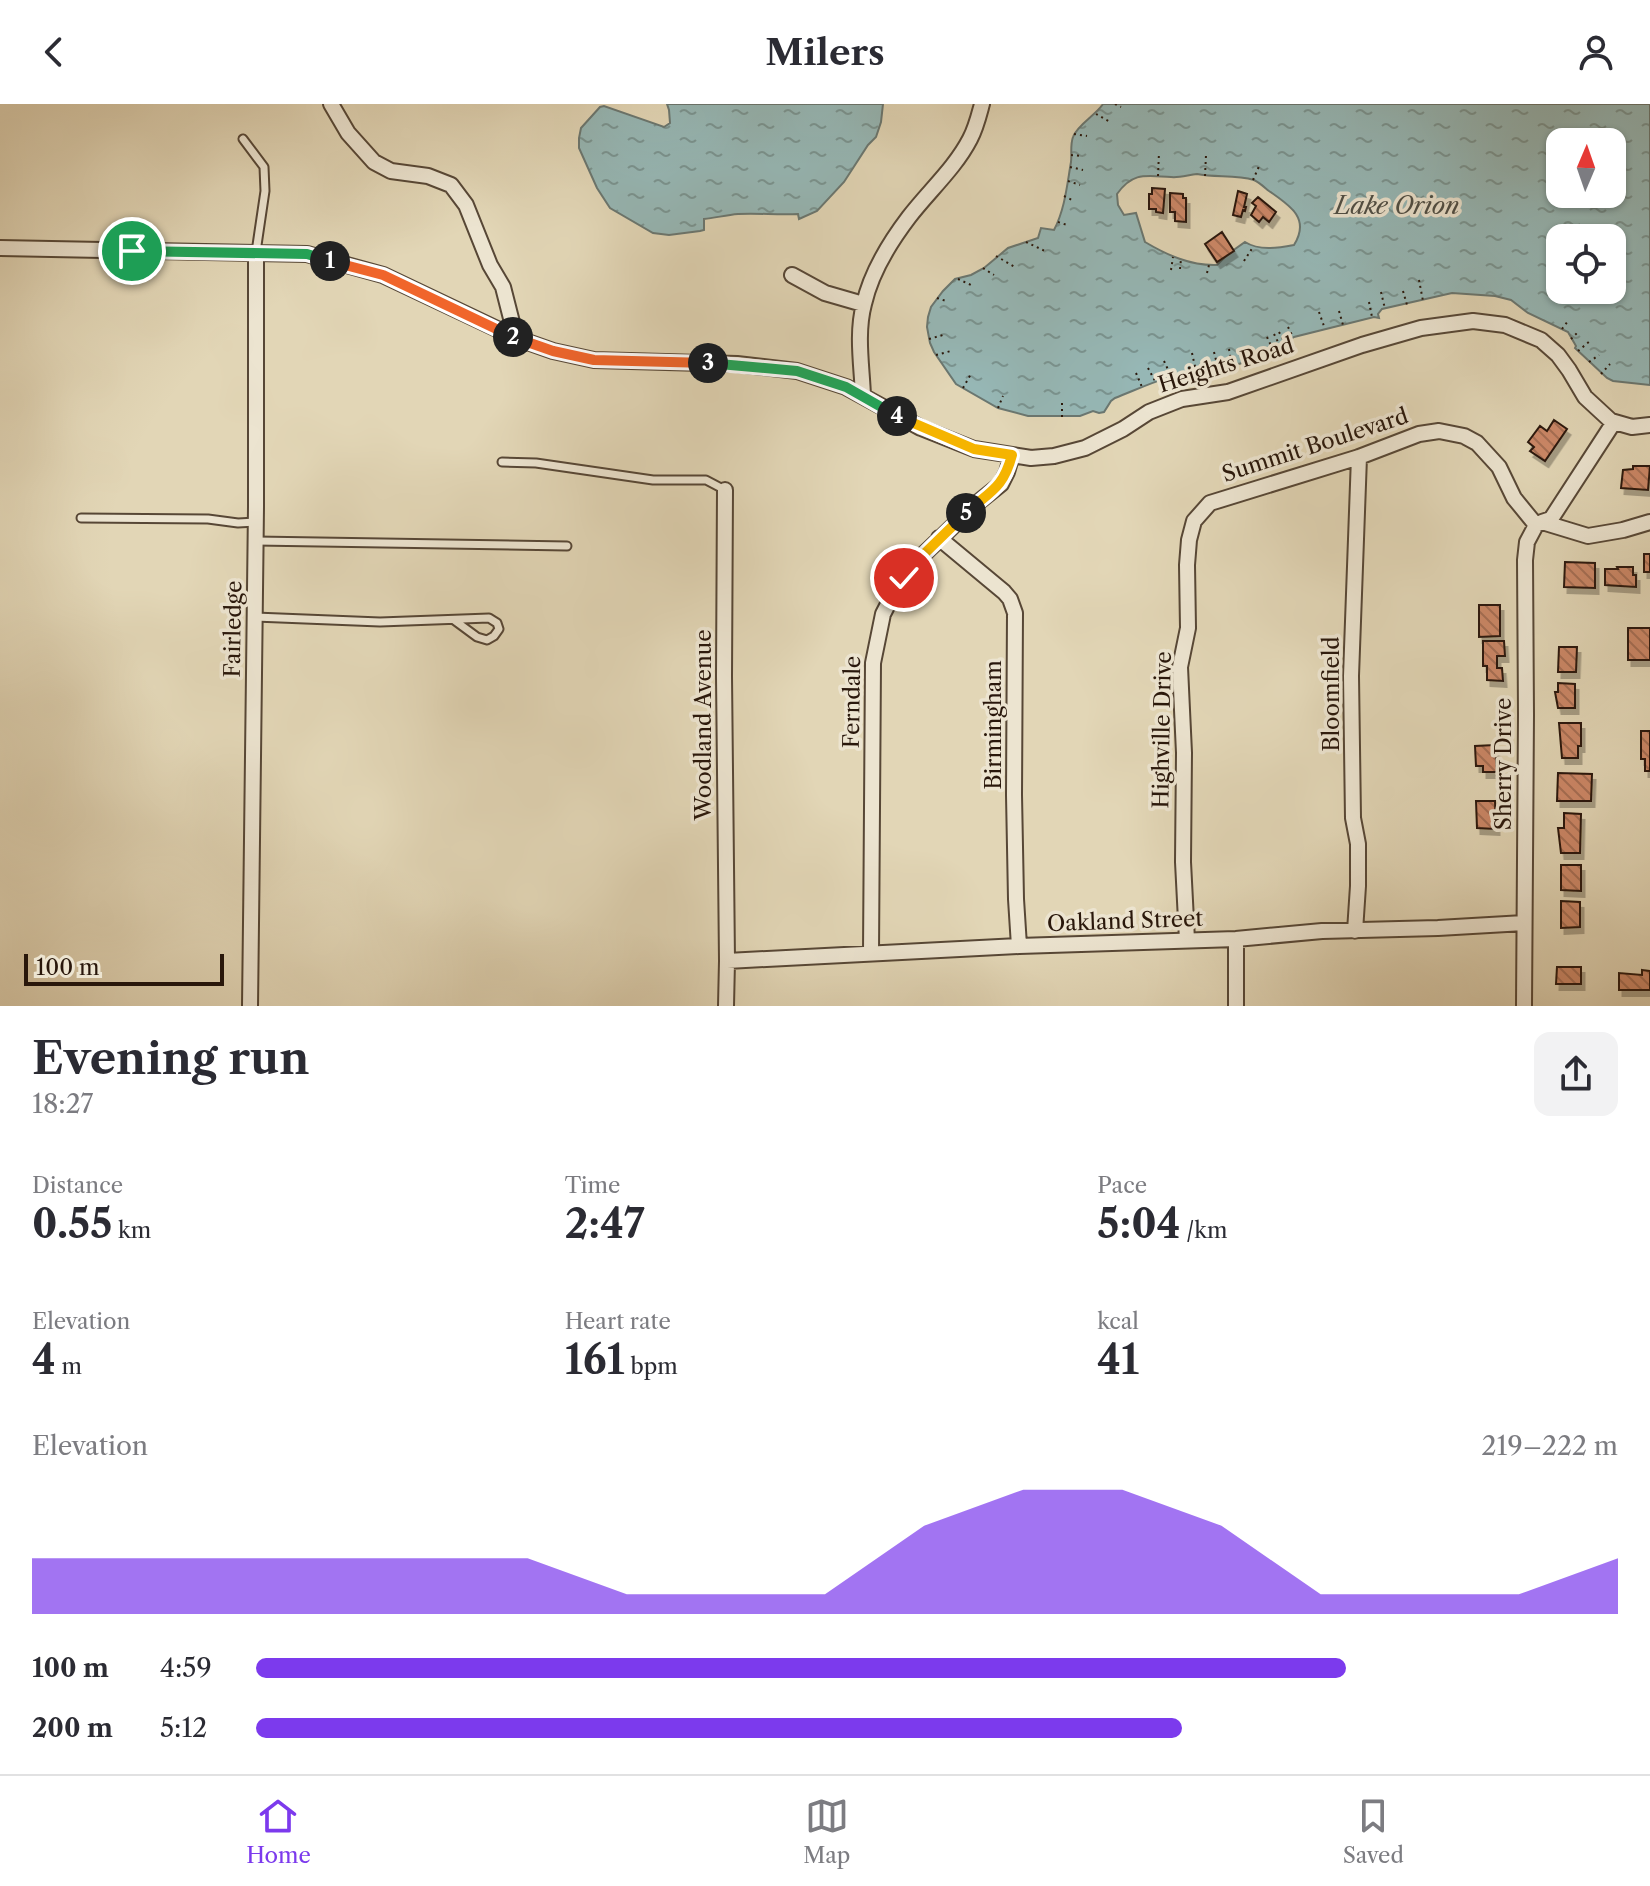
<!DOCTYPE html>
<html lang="en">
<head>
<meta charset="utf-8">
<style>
  :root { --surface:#fff; --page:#f2f2f3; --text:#2b2b33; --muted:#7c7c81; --line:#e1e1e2; --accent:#7c3aed }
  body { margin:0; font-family:"Libre Caslon Text",serif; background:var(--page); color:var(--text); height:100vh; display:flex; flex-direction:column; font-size:30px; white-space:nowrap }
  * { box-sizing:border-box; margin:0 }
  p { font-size:26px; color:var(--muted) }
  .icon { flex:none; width:44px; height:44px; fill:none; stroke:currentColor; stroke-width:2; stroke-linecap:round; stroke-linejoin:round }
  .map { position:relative; height:902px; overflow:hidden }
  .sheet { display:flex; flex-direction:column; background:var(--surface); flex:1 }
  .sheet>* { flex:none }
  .needle { width:52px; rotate:2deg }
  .controls { position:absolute; left:1546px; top:24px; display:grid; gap:16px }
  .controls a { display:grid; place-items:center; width:80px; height:80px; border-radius:16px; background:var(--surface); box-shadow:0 2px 6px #0004; font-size:40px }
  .scale { position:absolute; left:24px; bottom:20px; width:200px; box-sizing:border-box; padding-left:8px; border:4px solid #29170b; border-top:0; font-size:22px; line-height:28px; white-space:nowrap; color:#29170b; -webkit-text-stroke:6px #ece4d0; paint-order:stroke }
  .pin { position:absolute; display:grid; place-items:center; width:68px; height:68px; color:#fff; margin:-34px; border:4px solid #fff; border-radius:50%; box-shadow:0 2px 8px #0007 }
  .km { position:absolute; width:40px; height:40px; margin:-20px; border-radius:50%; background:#222; color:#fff; font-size:22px; line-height:40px; text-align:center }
  .round { display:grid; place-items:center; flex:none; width:84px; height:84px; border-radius:16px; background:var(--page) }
  .overview { display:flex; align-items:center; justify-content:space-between; height:136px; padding:0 32px }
  h1 { font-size:44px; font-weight:700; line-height:60px }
  .stats { display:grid; grid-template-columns:repeat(3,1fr); gap:12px; height:136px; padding:8px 32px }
  .stats div { display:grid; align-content:center }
  .stats b { font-size:40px; font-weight:700 }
  .stats small { font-size:22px; font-weight:400 }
  .stats p { font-size:22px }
  .chart { height:224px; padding:16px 32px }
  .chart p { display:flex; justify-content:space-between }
  .chart svg { width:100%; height:144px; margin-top:8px; fill:var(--accent); opacity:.7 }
  ul { padding:0 32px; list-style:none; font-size:26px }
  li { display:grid; grid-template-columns:128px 96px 1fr; align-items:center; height:60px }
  li i { height:20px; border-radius:10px; background:var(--accent) }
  header { display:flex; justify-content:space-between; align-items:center; height:104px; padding:0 32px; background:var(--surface); font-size:36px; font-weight:700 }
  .menu { display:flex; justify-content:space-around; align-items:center; height:112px; border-top:2px solid var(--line); background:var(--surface); font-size:22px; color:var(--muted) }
  .menu a { display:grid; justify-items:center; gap:4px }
  .menu .on { color:var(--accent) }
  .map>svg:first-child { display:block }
  .water { fill:url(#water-ripples); stroke:#6a7771; stroke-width:2; fill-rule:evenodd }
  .building { fill:url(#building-back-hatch); stroke:#29170b; stroke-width:2; filter:url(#shadow) }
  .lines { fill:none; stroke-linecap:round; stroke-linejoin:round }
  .service-casing { stroke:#574736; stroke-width:11 }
  .minor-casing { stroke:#574736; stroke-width:18 }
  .path { stroke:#29170b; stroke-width:2; stroke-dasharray:2 4; stroke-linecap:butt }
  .service { stroke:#ece4d0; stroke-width:7 }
  .minor { stroke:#ece4d0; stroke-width:14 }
  .split-1-casing { stroke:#fff; stroke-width:16 }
  .split-2-casing { stroke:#fff; stroke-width:16 }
  .split-3-casing { stroke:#fff; stroke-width:16 }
  .split-4-casing { stroke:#fff; stroke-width:16 }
  .split-5-casing { stroke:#fff; stroke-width:16 }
  .split-6-casing { stroke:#fff; stroke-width:16 }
  .split-1 { stroke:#22a559; stroke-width:10 }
  .split-2 { stroke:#f0652b; stroke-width:10 }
  .split-3 { stroke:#f0652b; stroke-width:10 }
  .split-4 { stroke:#22a559; stroke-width:10 }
  .split-5 { stroke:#f5b400; stroke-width:10 }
  .split-6 { stroke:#f5b400; stroke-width:10 }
  .labels { text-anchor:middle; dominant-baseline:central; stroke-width:7; stroke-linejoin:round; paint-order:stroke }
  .street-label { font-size:22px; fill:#29170b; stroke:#ece4d0 }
  .water-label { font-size:24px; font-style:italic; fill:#4f4f46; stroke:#ece4d0 }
</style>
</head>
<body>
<header><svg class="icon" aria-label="back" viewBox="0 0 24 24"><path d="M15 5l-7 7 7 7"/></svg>Milers<svg class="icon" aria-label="person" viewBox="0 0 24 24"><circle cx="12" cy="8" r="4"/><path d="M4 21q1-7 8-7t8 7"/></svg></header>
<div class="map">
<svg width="1650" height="902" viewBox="0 0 1650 902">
  <defs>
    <pattern id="water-ripples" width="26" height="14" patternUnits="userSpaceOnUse" patternTransform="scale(2)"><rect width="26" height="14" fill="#96b7b5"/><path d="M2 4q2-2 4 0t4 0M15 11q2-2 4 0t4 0" fill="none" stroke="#7a9491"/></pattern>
    <pattern id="building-back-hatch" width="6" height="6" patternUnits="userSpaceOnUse" patternTransform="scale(2)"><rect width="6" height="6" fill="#cd8868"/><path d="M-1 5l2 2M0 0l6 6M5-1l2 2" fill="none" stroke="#a66e54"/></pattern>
    <filter id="shadow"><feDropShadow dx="3.5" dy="6" stdDeviation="0" flood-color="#0004"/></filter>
  </defs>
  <rect width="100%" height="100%" fill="#e2d6b6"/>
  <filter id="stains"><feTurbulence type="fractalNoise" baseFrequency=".0025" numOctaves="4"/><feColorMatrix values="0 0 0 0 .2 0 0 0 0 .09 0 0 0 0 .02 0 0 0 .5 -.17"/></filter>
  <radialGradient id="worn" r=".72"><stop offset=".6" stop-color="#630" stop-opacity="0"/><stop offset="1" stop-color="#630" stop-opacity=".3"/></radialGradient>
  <path class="water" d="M667 0H883L881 18 876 33 868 41 844 78 817 107 799 115 798 110C778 111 758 109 738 110 726 111 715 114 704 115V126L700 127 669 131 653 129 610 104 597 84 579 44V34L581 24 600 3 604 2 664 23 670 19 669 6Z
    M1103 0H1650V281L1613 277 1607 274 1575 244 1576 242 1568 228 1528 209 1511 196 1495 192 1452 189 1382 205 1378 210 1379 214 1374 213 1294 233 1277 244 1248 255 1243 259 1212 265 1210 270 1206 267C1170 269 1148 281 1115 294L1111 297 1104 308 1099 309 1093 307 1080 312H1028L998 304 956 280 934 248 930 239 927 223 928 213 931 203 943 187 955 175 971 171 984 164 1008 144 1038 134 1041 124 1054 126C1065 105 1067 81 1071 58 1072 50 1070 41 1073 33 1077 21 1096 11 1103 0ZM1560 38H1612V90H1560ZM1197 70C1216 74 1235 70 1254 76 1260 79 1264 83 1269 87 1289 101 1311 114 1294 141 1278 144 1259 147 1245 138L1228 150 1217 161C1191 162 1167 151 1145 138L1136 109 1124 111 1118 101 1117 90C1133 67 1147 72 1171 73 1179 74 1188 71 1197 70ZM1560 134H1612V186H1560Z"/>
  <path class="building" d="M1152 84 1165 85 1163 109 1156 108V105H1149V90H1152Z
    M1238 87 1247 90 1244 103H1246L1245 107 1243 106 1241 113 1233 111Z
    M1170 89 1183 90V94H1186V118L1175 117V108H1170Z
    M1258 93 1276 108 1269 118 1263 113 1259 118 1251 111 1256 102 1252 99Z
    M1222 128 1234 147 1217 158 1205 140Z
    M1554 316 1567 325 1545 357 1530 347 1534 343 1528 338 1540 322 1547 327Z
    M1633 362H1650L1648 386 1621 384 1623 366 1633 365Z
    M1644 450H1650V468H1644Z
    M1565 458 1595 459V484L1564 483Z
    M1617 463H1633V471H1636V483L1605 481V465H1618Z
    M1479 501H1500V532L1479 533Z
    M1628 524H1650V556H1628Z
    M1483 537H1504L1505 552H1497V564H1502L1503 577 1487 576V562H1483Z
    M1559 543H1577L1576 568H1558Z
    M1558 579 1575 580V604H1558L1555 588H1558Z
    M1559 619H1581V642H1578V654H1562Z
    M1641 627H1650V667H1645V655H1641Z
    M1495 641 1497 668H1483V662H1476L1475 642Z
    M1558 669 1592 670 1591 697H1557Z
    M1476 697H1495L1496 725 1477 724Z
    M1564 709 1581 710 1580 749H1561L1558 724H1564Z
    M1561 761H1581V787L1561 786Z
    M1561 797 1580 798V823L1561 824Z
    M1557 863H1581V880H1556Z
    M1642 866 1650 867V886H1619V869L1642 871Z"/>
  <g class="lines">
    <g class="service-casing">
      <path id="service" d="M243 35 264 63 265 87 256 148
        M502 358 536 359 653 376H706L725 386
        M81 414 208 415 238 419 256 418
        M256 437 567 442
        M255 513 380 518 489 514 497 519 499 525 494 532 487 536 477 533 454 516"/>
    </g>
    <g class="minor-casing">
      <path id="minor" d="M331 0 348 29 374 58 391 67 428 72 451 81 466 101 490 161 503 183 516 234
        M0 144 307 150 383 171 516 234 553 247 594 256 737 260 797 267 846 283 921 324 974 345 1031 354 1054 352 1085 344 1123 325 1149 308 1182 295 1228 288 1362 241 1421 224 1473 217 1505 221 1541 236 1558 251 1569 266 1585 293 1611 317 1632 323 1650 321
        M792 171 825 189 863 200
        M863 292C862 263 856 230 864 200 871 169 890 138 909 113 929 87 955 64 970 35 976 24 979 11 982 0
        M725 386 724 572 727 857 726 902
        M1542 418 1551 415 1614 318
        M939 434 1004 488 1010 495 1015 509 1014 691 1016 795 1019 842
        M1355 827 1358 782V740L1353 714 1351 572 1359 353
        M1236 835V902
        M1187 836 1183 758 1184 649 1180 563 1188 524 1187 461 1189 436 1194 417 1210 399 1359 353 1419 330 1439 327 1464 332 1477 339 1499 363 1514 394 1536 421 1542 418 1588 432 1623 426 1650 418
        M871 849 873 559 883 510 897 483 924 450 976 400 1001 380 1007 368 1012 351
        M727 857 1019 842 1236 835 1322 827 1438 824 1524 819
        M250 902 256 403V148
        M1524 902 1526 611 1525 456 1527 438 1536 421"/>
    </g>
    <path class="path" d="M1115 0 1121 3
      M1096 10 1110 18
      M1074 30 1087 32
      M1071 51 1083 52
      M1070 63 1083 66
      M1158 72 1159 48
      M1205 72 1206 51
      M1253 76 1260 60
      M1068 77 1080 81
      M1064 92 1074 97
      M1058 118 1067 121
      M1026 138 1047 148
      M996 152 1015 163
      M1244 157 1253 143
      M983 164 994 171
      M1180 165 1181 155
      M1171 166 1173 153
      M1207 169 1209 161
      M958 175 971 181
      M1419 176 1423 197
      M1403 187 1407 201
      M1381 188 1385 205
      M937 194 946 197
      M1369 198 1372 213
      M1339 207 1343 221
      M1319 208 1325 225
      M1288 223 1293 233
      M1562 225 1568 217
      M1279 228 1285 239
      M1274 230 1280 242
      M1267 233 1273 246
      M929 235 943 231
      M1571 235 1579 227
      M1250 242 1254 253
      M1229 245 1232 262
      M1578 247 1590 237
      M1214 248 1218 264
      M1192 249 1196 267
      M936 251 951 247
      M1164 257 1171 272
      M1589 258 1599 251
      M1148 264 1155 277
      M1136 269 1142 283
      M1601 270 1610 260
      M963 284 971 270
      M998 304 1003 292
      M1062 313V297"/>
    <use href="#service" class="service"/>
    <use href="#minor" class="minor"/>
  </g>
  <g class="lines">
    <g class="split-1-casing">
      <path id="split-1" d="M132 147 307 150 330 157"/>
    </g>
    <g class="split-2-casing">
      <path id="split-2" d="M330 157 383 171 513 233"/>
    </g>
    <g class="split-3-casing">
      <path id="split-3" d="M513 233 553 247 594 256 708 259"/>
    </g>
    <g class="split-4-casing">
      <path id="split-4" d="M708 259 797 267 846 283 897 312"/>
    </g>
    <g class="split-5-casing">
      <path id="split-5" d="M897 312 974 345 1012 351C1003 385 990 387 966 409"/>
    </g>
    <g class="split-6-casing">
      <path id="split-6" d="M904 474 924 450 966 409"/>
    </g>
    <use href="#split-1" class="split-1"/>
    <use href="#split-2" class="split-2"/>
    <use href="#split-3" class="split-3"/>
    <use href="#split-4" class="split-4"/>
    <use href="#split-5" class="split-5"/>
    <use href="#split-6" class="split-6"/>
  </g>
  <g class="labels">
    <g class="street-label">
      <text transform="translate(1226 261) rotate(-17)">Heights Road</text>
      <text transform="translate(1315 341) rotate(-18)">Summit Boulevard</text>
      <text transform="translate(233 525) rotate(-89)">Fairledge</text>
      <text transform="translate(1331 590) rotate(-90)">Bloomfield</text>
      <text transform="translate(852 598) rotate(-89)">Ferndale</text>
      <text transform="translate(703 621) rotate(-90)">Woodland Avenue</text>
      <text transform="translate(993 621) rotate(-90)">Birmingham</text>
      <text transform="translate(1162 626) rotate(-89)">Highville Drive</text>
      <text transform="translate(1503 660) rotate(-90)">Sherry Drive</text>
      <text transform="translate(1125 817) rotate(-2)">Oakland Street</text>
    </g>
    <g class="water-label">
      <text x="1397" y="101">Lake Orion</text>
    </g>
  </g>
  <rect width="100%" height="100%" filter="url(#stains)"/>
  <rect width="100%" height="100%" fill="url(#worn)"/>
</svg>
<div class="controls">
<a><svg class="needle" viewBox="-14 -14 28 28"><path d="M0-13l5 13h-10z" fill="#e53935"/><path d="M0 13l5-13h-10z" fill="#7c7c81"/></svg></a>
<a><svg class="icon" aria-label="locate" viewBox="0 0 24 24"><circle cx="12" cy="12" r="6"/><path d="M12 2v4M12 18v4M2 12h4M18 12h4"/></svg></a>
</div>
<div class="scale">100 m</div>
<div class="pin" style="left:132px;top:147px;background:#1e9e55"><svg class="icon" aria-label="arrive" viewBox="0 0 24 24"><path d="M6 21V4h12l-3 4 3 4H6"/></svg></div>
<div class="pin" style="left:904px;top:474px;background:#d93025"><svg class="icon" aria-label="check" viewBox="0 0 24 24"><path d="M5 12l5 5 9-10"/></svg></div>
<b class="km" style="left:330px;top:157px">1</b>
<b class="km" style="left:513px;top:233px">2</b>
<b class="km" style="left:708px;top:259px">3</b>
<b class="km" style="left:897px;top:312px">4</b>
<b class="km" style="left:966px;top:409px">5</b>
</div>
<section class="sheet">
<div class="overview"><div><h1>Evening run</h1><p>18:27</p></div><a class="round"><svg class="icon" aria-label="share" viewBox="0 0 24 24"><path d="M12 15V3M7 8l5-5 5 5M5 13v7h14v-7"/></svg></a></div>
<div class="stats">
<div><p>Distance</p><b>0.55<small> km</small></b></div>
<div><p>Time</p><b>2:47</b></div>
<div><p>Pace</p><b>5:04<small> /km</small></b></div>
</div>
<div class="stats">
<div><p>Elevation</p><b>4<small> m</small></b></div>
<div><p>Heart rate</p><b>161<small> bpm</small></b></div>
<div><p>kcal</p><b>41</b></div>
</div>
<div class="chart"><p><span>Elevation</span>219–222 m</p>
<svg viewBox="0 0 160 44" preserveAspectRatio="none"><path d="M0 44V27L10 27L20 27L30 27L40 27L50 27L60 38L70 38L80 38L90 17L100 6L110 6L120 17L130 38L140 38L150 38L160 27V44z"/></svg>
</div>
<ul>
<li><b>100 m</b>4:59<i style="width:80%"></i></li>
<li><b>200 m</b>5:12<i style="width:68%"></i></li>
</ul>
</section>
<nav class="menu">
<a class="on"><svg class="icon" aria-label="home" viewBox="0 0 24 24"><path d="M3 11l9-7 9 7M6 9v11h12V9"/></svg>Home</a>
<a><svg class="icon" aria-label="map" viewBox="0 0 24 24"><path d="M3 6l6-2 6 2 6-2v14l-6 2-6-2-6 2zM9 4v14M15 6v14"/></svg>Map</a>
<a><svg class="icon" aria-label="saved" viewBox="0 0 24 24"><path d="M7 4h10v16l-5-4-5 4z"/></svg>Saved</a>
</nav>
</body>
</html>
